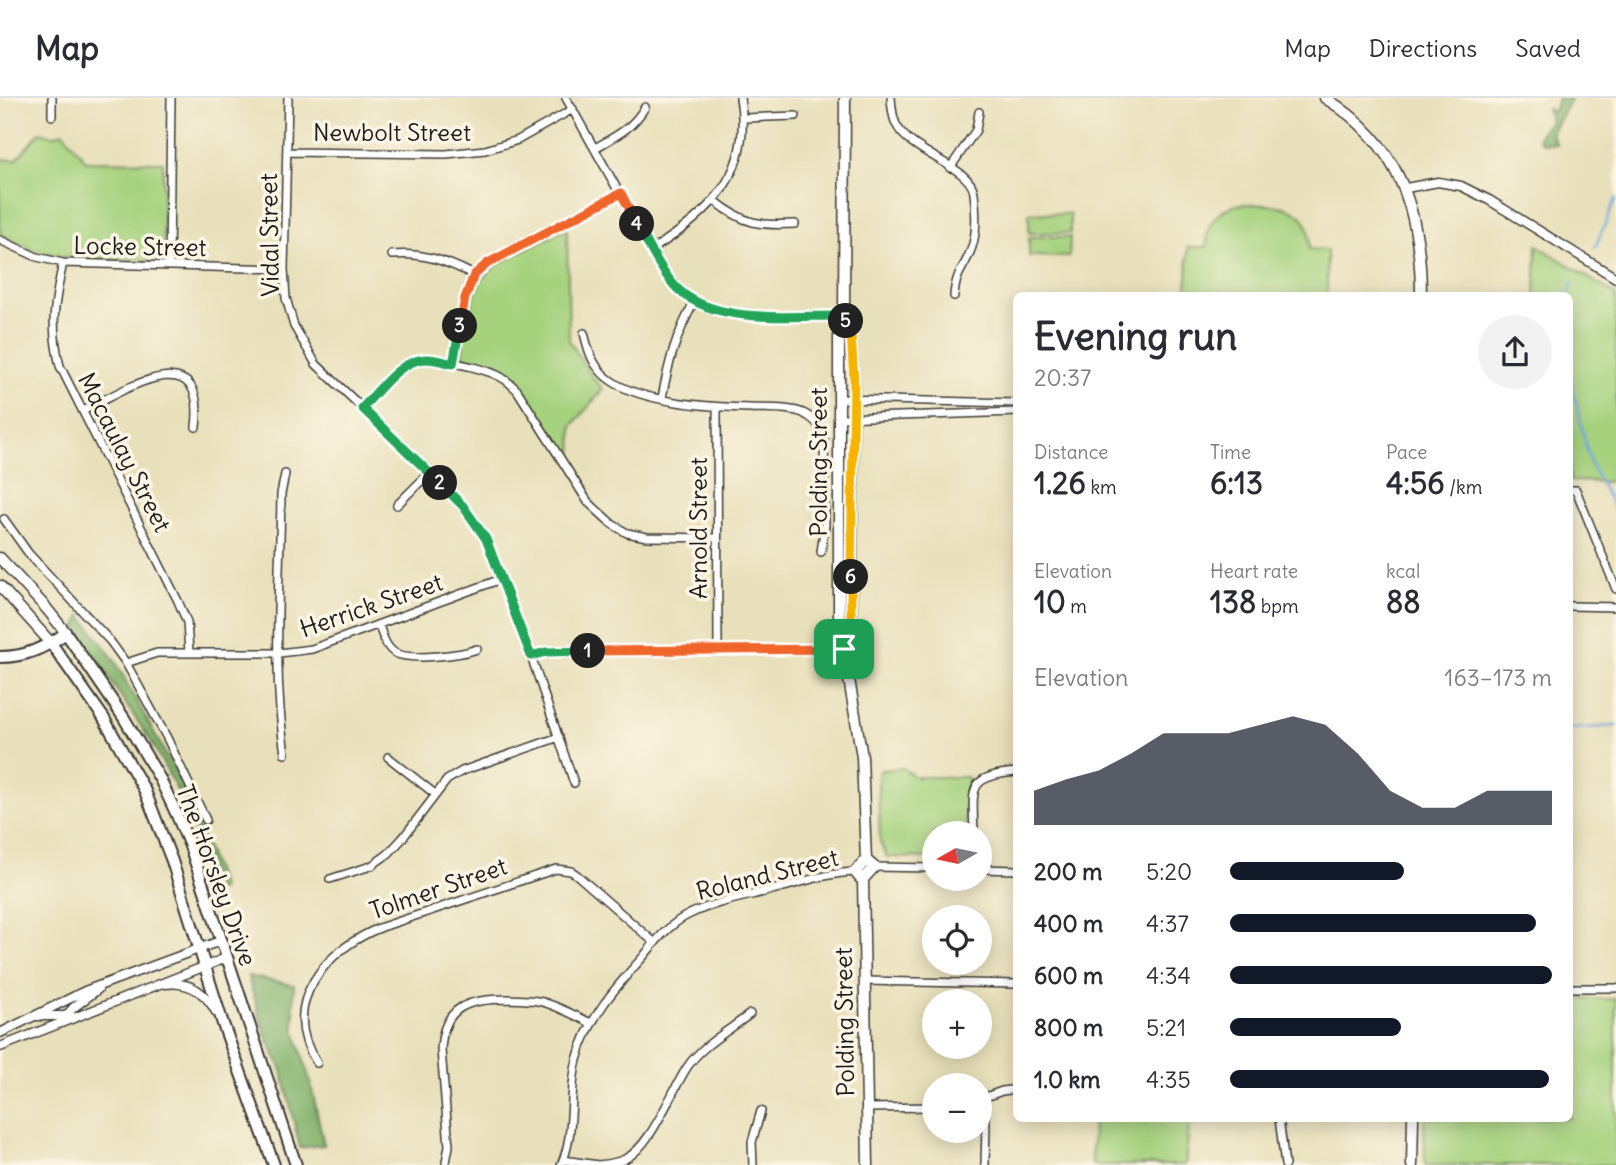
<!DOCTYPE html>
<html lang="en">
<head>
<meta charset="utf-8">
<style>
  :root { --surface:#fff; --page:#f2f2f3; --text:#2b2b33; --muted:#7c7c81; --line:#e1e1e2; --accent:#111827 }
  body { margin:0; font-family:Delius,sans-serif; background:var(--page); color:var(--text); height:100vh; display:flex; flex-direction:column; font-size:26px; white-space:nowrap }
  * { box-sizing:border-box; margin:0 }
  p { font-size:23px; color:var(--muted) }
  .icon { flex:none; width:38px; height:38px; fill:none; stroke:currentColor; stroke-width:2; stroke-linecap:round; stroke-linejoin:round }
  .map { position:relative; flex:1; overflow:hidden }
  .drawer { position:absolute; left:1013px; top:194px; width:560px; height:830px; display:flex; flex-direction:column; background:var(--surface); border-radius:10px; box-shadow:0 4px 18px #0003 }
  .drawer>* { flex:none }
  .needle { width:46px; rotate:261deg }
  .buttons { position:absolute; left:922px; top:723px; display:grid; gap:14px }
  .buttons a { display:grid; place-items:center; width:70px; height:70px; border-radius:50%; background:var(--surface); box-shadow:0 4px 18px #0003; font-size:35px }
  .pin { position:absolute; display:grid; place-items:center; width:60px; height:60px; color:#fff; margin:-30px; border-radius:14px; box-shadow:0 4px 10px #0006 }
  .km { position:absolute; width:35px; height:35px; margin:-18px; border-radius:50%; background:#222; color:#fff; font-size:19px; line-height:35px; text-align:center }
  .round { display:grid; place-items:center; flex:none; width:74px; height:74px; border-radius:37px; background:var(--page) }
  .overview { display:flex; align-items:center; justify-content:space-between; height:119px; padding:0 21px }
  h1 { font-size:38px; font-weight:800; line-height:52px }
  .stats { display:grid; grid-template-columns:repeat(3,1fr); gap:10px; height:119px; padding:7px 21px }
  .stats div { display:grid; align-content:center }
  .stats b { font-size:30px; font-weight:800 }
  .stats small { font-size:19px; font-weight:400 }
  .stats p { font-size:19px }
  .chart { height:196px; padding:14px 21px }
  .chart p { display:flex; justify-content:space-between }
  .chart svg { width:100%; height:126px; margin-top:7px; fill:var(--accent); opacity:.7 }
  ul { padding:0 21px; list-style:none; font-size:23px }
  li { display:grid; grid-template-columns:112px 84px 1fr; align-items:center; height:52px }
  li i { height:18px; border-radius:9px; background:var(--accent) }
  header { display:flex; align-items:center; gap:42px; box-sizing:border-box; height:98px; padding:0 35px; background:var(--surface); border-bottom:2px solid var(--line) }
  header strong { font-size:33px }
  nav { display:flex; gap:38px; margin-inline-start:auto; font-size:24px }
  .map>svg:first-child { display:block }
  .green { fill:#a6d27e; stroke:#61774d; stroke-width:2 }
  .forest { fill:#84b46d; stroke:#506844; stroke-width:2 }
  .lines { fill:none; stroke-linecap:round; stroke-linejoin:round }
  .stream { stroke:#70a6de; stroke-width:2.5 }
  .minor-casing { stroke:#3b3934; stroke-width:10 }
  .tertiary-casing { stroke:#3b3934; stroke-width:11 }
  .secondary-casing { stroke:#3b3934; stroke-width:13 }
  .primary-casing { stroke:#3b3934; stroke-width:14 }
  .minor { stroke:#fff; stroke-width:7 }
  .tertiary { stroke:#fff; stroke-width:8 }
  .secondary { stroke:#fff; stroke-width:10 }
  .primary { stroke:#fff; stroke-width:10 }
  .split-1-casing { stroke:#fff; stroke-width:14 }
  .split-2-casing { stroke:#fff; stroke-width:14 }
  .split-3-casing { stroke:#fff; stroke-width:14 }
  .split-4-casing { stroke:#fff; stroke-width:14 }
  .split-5-casing { stroke:#fff; stroke-width:14 }
  .split-6-casing { stroke:#fff; stroke-width:14 }
  .split-7-casing { stroke:#fff; stroke-width:14 }
  .split-1 { stroke:#f0652b; stroke-width:9 }
  .split-2 { stroke:#22a559; stroke-width:9 }
  .split-3 { stroke:#22a559; stroke-width:9 }
  .split-4 { stroke:#f0652b; stroke-width:9 }
  .split-5 { stroke:#22a559; stroke-width:9 }
  .split-6 { stroke:#f5b400; stroke-width:9 }
  .split-7 { stroke:#f5b400; stroke-width:9 }
  .labels { text-anchor:middle; dominant-baseline:central; stroke-width:7; stroke-linejoin:round; paint-order:stroke }
  .street-label { font-size:24px; fill:#1c1c1c; stroke:#fcf5e5 }
</style>
</head>
<body>
<header>
<strong>Map</strong>
<nav><a>Map</a><a>Directions</a><a>Saved</a></nav>
</header>
<div class="map">
<svg width="1616" height="1067" viewBox="0 0 1616 1067">
  <rect width="100%" height="100%" fill="#fcf5e5"/>
  <filter id="ink" filterUnits="userSpaceOnUse"><feTurbulence type="fractalNoise" baseFrequency=".0143" numOctaves="2"/><feDisplacementMap in="SourceGraphic" scale="14" xChannelSelector="R" yChannelSelector="G"/><feConvolveMatrix kernelMatrix="1 2 1 2 8 2 1 2 1" color-interpolation-filters="sRGB"/></filter>
  <filter id="wash" filterUnits="userSpaceOnUse"><feTurbulence type="fractalNoise" baseFrequency=".00686" numOctaves="4" result="noise"/><feDisplacementMap in="SourceGraphic" scale="28" xChannelSelector="R" yChannelSelector="G"/><feGaussianBlur stdDeviation="1.57" result="paint"/><feColorMatrix in="noise" values="0 0 0 0 0 0 0 0 0 0 0 0 0 0 0 0 0 1.4 0 .05"/><feComposite in="paint" operator="in"/></filter>
  <g filter="url(#wash)">
    <rect width="100%" height="100%" fill="#e8e0ba"/>
    <path class="green" d="M40 34 53 38 63 34 86 63 163 64V152L158 159 150 162C98 161 44 166 0 135V61L16 62Z
      M1242 106C1275 107 1315 104 1309 151L1327 152V198H1187L1188 149H1207C1205 126 1218 109 1242 106Z
      M1029 115 1070 116V135H1029Z
      M567 131 569 242 592 279 603 291 572 328 573 363 570 364 514 280C509 277 504 273 498 271 485 266 467 268 462 253 466 233 469 208 477 189 488 163 542 144 567 131Z
      M1029 139H1070L1069 159 1029 158Z
      M1537 147 1616 197V384L1570 383V198H1535Z
      M903 670 915 679H968L965 735H934V760L887 759 880 744 878 678 881 672Z
      M1570 901H1616V1067H1425L1424 1020H1570Z
      M1093 1020H1190L1185 1067H1092Z"/>
    <path class="forest" d="M1558 0H1571L1551 35 1556 46 1543 45 1538 41 1542 32 1550 24 1547 11 1554 14Z
      M81 517 115 563 185 692 222 791 217 793 185 707 151 643 76 532Z
      M248 878 294 887V930L310 983 324 1047 300 1050 282 972 264 933Z"/>
    <g class="lines">
      <path class="stream" d="M1595 149 1616 101
        M1568 198 1573 184
        M1570 278 1590 365 1616 414
        M1570 631 1616 628"/>
    </g>
  </g>
  <g filter="url(#ink)">
    <g class="lines">
      <g class="minor-casing">
        <path id="minor" d="M288 0 284 171 286 200 294 228 316 266 430 374 474 422 486 441 531 558 574 685
          M566 0 661 169C670 182 681 196 695 204 731 225 802 217 844 218
          M891 0C892 9 892 18 896 26 910 56 971 68 974 95 976 111 977 134 972 149 965 171 956 172 954 198
          M52 18V0
          M744 20 796 18
          M595 50C616 38 633 30 645 9
          M287 54 446 56 485 52 518 42 573 11
          M950 70 976 32 979 14
          M715 103C744 126 759 128 795 126
          M0 142 37 159 63 165 284 171
          M651 152C710 116 753 75 740 0
          M392 157C422 154 447 163 474 177
          M63 165C54 206 50 227 60 268L178 503 187 524 189 555
          M169 168 171 0
          M584 235C587 247 590 260 598 270 622 305 710 309 750 310 767 311 787 309 803 315 813 320 821 327 824 338L825 427 821 454
          M453 266 465 200 474 177 488 165 621 95
          M662 300C669 262 676 238 694 204
          M839 301 1017 305
          M717 309 718 551
          M362 310C376 296 391 275 409 265 427 256 488 270 504 281 509 284 513 288 517 292L588 404 612 426 627 435 647 439 717 440
          M83 313C122 293 207 238 196 329
          M840 320 1017 314
          M285 376 281 396C280 482 272 571 285 656
          M1570 392H1576L1616 491
          M397 407 430 374
          M4 421 29 456 110 543 126 565 167 640 206 722
          M1570 508 1616 509
          M379 527C382 537 386 550 395 555 410 563 461 557 477 551
          M531 558 546 554 844 551
          M126 565 157 555H279L312 551 501 481
          M388 659 435 696
          M974 735C973 691 966 678 1017 674
          M874 769 934 770
          M980 771 1017 772
          M330 781 371 768 388 756 402 741 447 682 462 673 559 639
          M864 883 1017 886
          M1570 890H1616
          M317 965C277 906 327 850 382 829L556 771 571 773 577 777 655 845
          M980 1001 1002 993 1017 991
          M982 1001 986 1026 985 1067
          M867 1010 934 1009
          M1279 1020 1285 1067
          M563 1062 598 1067
          M446 1064 449 1048 441 952C443 907 469 901 508 901 521 902 534 901 546 905 561 910 576 918 591 925
          M561 1067C576 1035 568 996 577 962 588 920 615 890 643 859 656 843 670 825 690 816 715 804 745 799 772 792 800 785 827 775 855 774
          M599 1067C608 1066 617 1065 625 1061 652 1048 671 993 688 968 702 947 730 932 750 916
          M753 1067 752 1044 761 1013"/>
      </g>
      <g class="tertiary-casing">
        <path id="tertiary" d="M1406 90 1438 84 1461 88 1489 102 1616 180
          M165 886C189 883 205 893 216 914
          M36 918H69
          M61 924 73 910 98 891
          M0 935 85 893 220 843
          M0 949 226 860"/>
      </g>
      <g class="secondary-casing">
        <path id="secondary" d="M845 0 844 218 839 235V538L844 551 862 659 866 762
          M1325 0C1400 45 1421 114 1421 198
          M844 218 851 234 854 282 851 537 844 551
          M0 460 47 511 66 535
          M0 488 51 545
          M863 781 868 1067
          M863 781 874 769 866 762
          M863 781 860 780 855 774 866 762
          M1412 1067 1413 1020"/>
      </g>
      <g class="primary-casing">
        <path id="primary" d="M51 545 103 619 145 693 172 763 223 926 274 1067
          M0 559C26 559 44 550 66 535L124 620 160 681 176 715 190 748 296 1067"/>
      </g>
      <use href="#minor" class="minor"/>
      <use href="#tertiary" class="tertiary"/>
      <use href="#secondary" class="secondary"/>
      <use href="#primary" class="primary"/>
    </g>
  </g>
  <g class="lines" filter="url(#ink)">
    <g class="split-1-casing">
      <path id="split-1" d="M588 553 844 551"/>
    </g>
    <g class="split-2-casing">
      <path id="split-2" d="M440 385 463 408 486 441 531 558 546 554 588 553"/>
    </g>
    <g class="split-3-casing">
      <path id="split-3" d="M440 385 362 310C380 292 399 262 426 261 435 261 445 264 453 266L460 228"/>
    </g>
    <g class="split-4-casing">
      <path id="split-4" d="M460 228 465 200 474 177 488 165 621 95 637 126"/>
    </g>
    <g class="split-5-casing">
      <path id="split-5" d="M637 126C648 146 658 168 673 186 710 229 792 217 844 218L846 223"/>
    </g>
    <g class="split-6-casing">
      <path id="split-6" d="M846 223 851 234 854 282 851 479"/>
    </g>
    <g class="split-7-casing">
      <path id="split-7" d="M844 551 851 537V479"/>
    </g>
    <use href="#split-1" class="split-1"/>
    <use href="#split-2" class="split-2"/>
    <use href="#split-3" class="split-3"/>
    <use href="#split-4" class="split-4"/>
    <use href="#split-5" class="split-5"/>
    <use href="#split-6" class="split-6"/>
    <use href="#split-7" class="split-7"/>
  </g>
  <g class="labels">
    <g class="street-label">
      <text x="392" y="34">Newbolt Street</text>
      <text transform="translate(269 137) rotate(-91)">Vidal Street</text>
      <text transform="translate(140 148) rotate(1)">Locke Street</text>
      <text transform="translate(125 354) rotate(63)">Macaulay Street</text>
      <text transform="translate(818 364) rotate(-90)">Polding Street</text>
      <text transform="translate(698 430) rotate(-90)">Arnold Street</text>
      <text transform="translate(371 507) rotate(-19)">Herrick Street</text>
      <text transform="translate(767 776) rotate(-14)">Roland Street</text>
      <text transform="translate(217 777) rotate(70)">The Horsley Drive</text>
      <text transform="translate(438 790) rotate(-19)">Tolmer Street</text>
      <text transform="translate(844 924) rotate(-91)">Polding Street</text>
    </g>
  </g>
</svg>
<div class="buttons">
<a><svg class="needle" viewBox="-14 -14 28 28"><path d="M0-13l5 13h-10z" fill="#e53935"/><path d="M0 13l5-13h-10z" fill="#7c7c81"/></svg></a>
<a><svg class="icon" aria-label="locate" viewBox="0 0 24 24"><circle cx="12" cy="12" r="6"/><path d="M12 2v4M12 18v4M2 12h4M18 12h4"/></svg></a>
<a>+</a>
<a>−</a>
</div>
<div class="pin" style="left:844px;top:551px;background:#1e9e55"><svg class="icon" aria-label="arrive" viewBox="0 0 24 24"><path d="M6 21V4h12l-3 4 3 4H6"/></svg></div>
<b class="km" style="left:588px;top:553px">1</b>
<b class="km" style="left:440px;top:385px">2</b>
<b class="km" style="left:460px;top:228px">3</b>
<b class="km" style="left:637px;top:126px">4</b>
<b class="km" style="left:846px;top:223px">5</b>
<b class="km" style="left:851px;top:479px">6</b>
<section class="drawer">
<div class="overview"><div><h1>Evening run</h1><p>20:37</p></div><a class="round"><svg class="icon" aria-label="share" viewBox="0 0 24 24"><path d="M12 15V3M7 8l5-5 5 5M5 13v7h14v-7"/></svg></a></div>
<div class="stats">
<div><p>Distance</p><b>1.26<small> km</small></b></div>
<div><p>Time</p><b>6:13</b></div>
<div><p>Pace</p><b>4:56<small> /km</small></b></div>
</div>
<div class="stats">
<div><p>Elevation</p><b>10<small> m</small></b></div>
<div><p>Heart rate</p><b>138<small> bpm</small></b></div>
<div><p>kcal</p><b>88</b></div>
</div>
<div class="chart"><p><span>Elevation</span>163–173 m</p>
<svg viewBox="0 0 160 44" preserveAspectRatio="none"><path d="M0 44V32L10 28L20 25L30 19L40 12L50 12L60 12L70 9L80 6L90 9L100 19L110 32L120 38L130 38L140 32L150 32L160 32V44z"/></svg>
</div>
<ul>
<li><b>200 m</b>5:20<i style="width:54%"></i></li>
<li><b>400 m</b>4:37<i style="width:95%"></i></li>
<li><b>600 m</b>4:34<i style="width:100%"></i></li>
<li><b>800 m</b>5:21<i style="width:53%"></i></li>
<li><b>1.0 km</b>4:35<i style="width:99%"></i></li>
</ul>
</section>
</div>
</body>
</html>
